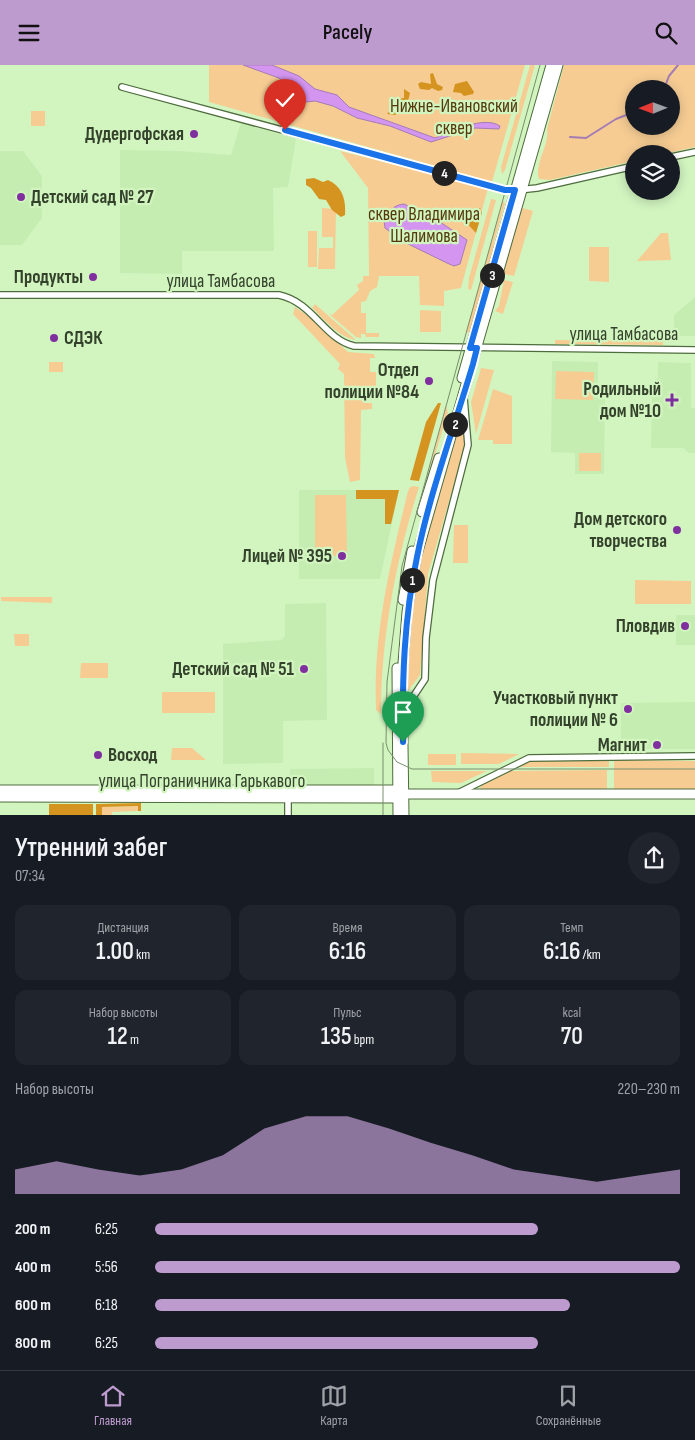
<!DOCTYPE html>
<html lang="ru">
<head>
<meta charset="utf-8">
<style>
  :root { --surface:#171b24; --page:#20242c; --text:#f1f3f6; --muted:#9ea1a6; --line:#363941; --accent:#be9bcf }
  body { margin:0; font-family:"Sofia Sans Condensed",sans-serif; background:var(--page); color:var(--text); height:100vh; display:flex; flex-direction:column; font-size:19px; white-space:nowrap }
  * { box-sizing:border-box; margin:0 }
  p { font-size:16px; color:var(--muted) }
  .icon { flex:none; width:28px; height:28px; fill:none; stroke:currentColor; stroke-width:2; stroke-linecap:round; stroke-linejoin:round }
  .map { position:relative; height:750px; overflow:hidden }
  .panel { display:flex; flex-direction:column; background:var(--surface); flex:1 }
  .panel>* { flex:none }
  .needle { width:32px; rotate:269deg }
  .buttons { position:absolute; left:625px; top:15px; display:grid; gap:10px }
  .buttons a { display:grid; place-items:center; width:55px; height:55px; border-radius:50%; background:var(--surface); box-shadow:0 2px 12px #0003; font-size:25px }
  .pin { position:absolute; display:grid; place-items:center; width:42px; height:42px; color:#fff; margin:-51px -21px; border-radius:50% 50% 50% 0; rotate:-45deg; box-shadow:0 0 5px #0007 }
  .pin .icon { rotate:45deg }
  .km { position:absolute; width:25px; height:25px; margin:-12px; border-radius:50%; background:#222; color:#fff; font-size:14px; line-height:25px; text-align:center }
  .round { display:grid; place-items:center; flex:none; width:52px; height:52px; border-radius:26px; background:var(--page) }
  .summary { display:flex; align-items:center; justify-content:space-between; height:85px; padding:0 15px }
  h1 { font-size:28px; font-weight:600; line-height:38px }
  .figures { display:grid; grid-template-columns:repeat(3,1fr); gap:8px; height:85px; padding:5px 15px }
  .figures div { display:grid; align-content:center; border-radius:12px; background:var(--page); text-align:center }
  .figures b { font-size:25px; font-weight:600 }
  .figures small { font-size:14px; font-weight:400 }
  .figures p { font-size:14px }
  .chart { height:140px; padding:10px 15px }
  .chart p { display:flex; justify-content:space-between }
  .chart svg { width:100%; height:90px; margin-top:5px; fill:var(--accent); opacity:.7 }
  ul { padding:0 15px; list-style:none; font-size:16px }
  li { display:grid; grid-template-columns:80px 60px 1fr; align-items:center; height:38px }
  li i { height:12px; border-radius:6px; background:var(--accent) }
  header { display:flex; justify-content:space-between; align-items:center; height:65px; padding:0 15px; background:var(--accent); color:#111; font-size:22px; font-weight:600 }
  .menu { display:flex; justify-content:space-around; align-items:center; height:70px; border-top:1px solid var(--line); background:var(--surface); font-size:14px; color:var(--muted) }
  .menu a { display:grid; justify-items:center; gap:2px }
  .menu .active { color:var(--accent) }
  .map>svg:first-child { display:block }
  .built { fill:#c5edb1 }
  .green { fill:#f6cc93; fill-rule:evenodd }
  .forest { fill:#d59420 }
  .water { fill:#d495f0; stroke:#a47cb5 }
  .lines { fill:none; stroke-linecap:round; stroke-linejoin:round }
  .stream { stroke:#a47cb5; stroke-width:2 }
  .street-casing { stroke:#4e6c3d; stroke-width:8 }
  .secondary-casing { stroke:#4e6c3d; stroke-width:11 }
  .street { stroke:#fff; stroke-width:5.5 }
  .secondary { stroke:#fff; stroke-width:9 }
  .tram { stroke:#788f6c; stroke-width:1 }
  .route-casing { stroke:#fff; stroke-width:10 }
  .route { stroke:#1a73e8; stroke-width:6 }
  .poi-dot { fill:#802f9f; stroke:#d2f5c0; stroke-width:2 }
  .labels { text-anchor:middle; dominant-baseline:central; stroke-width:4.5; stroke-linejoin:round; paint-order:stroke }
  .park-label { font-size:19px; fill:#54390d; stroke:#d2f5c0 }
  .poi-label { font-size:19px; font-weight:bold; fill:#34422c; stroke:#d2f5c0; text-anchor:end }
  .street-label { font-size:19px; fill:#34422c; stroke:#d2f5c0 }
</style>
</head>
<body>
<header><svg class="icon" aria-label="menu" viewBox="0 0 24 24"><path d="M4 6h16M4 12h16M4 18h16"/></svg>Pacely<svg class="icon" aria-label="search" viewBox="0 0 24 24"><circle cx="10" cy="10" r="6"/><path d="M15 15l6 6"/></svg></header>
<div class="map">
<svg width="695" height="750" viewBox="0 0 695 750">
  <rect width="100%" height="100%" fill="#d2f5c0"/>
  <path class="built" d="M241 58 296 74 288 122 273 123 274 186H182V209L120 208V85L180 86 231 90Z
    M0 86H23L42 111V153L22 180H0Z
    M695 232V271H674V250Z
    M552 296 598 297V332H605L604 409H575V388L551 387Z
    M658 297 691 298V343H695V388H689L683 383H651L652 328 650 323 658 312Z
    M299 425H399L380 514H299Z
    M326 538 327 655 283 656V698L223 699V579L281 575 285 571V539Z
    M676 550H695V580H676Z
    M695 637V684H621V638Z
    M374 703V720H290V704Z"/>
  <path class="green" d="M209 0H525L492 117 209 37Z
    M530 0H535L505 105 502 109 501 102Z
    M564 0H695V82L664 89H634V96L550 115 539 114C534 97 550 80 547 64ZM634 24H671V61H634Z
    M31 46H45V61H31Z
    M340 86 488 123 461 223 444 226V241L420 240 419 211H379L377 222 370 226 366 236 361 237V248H366V268H379V272H366L365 269H361V273L356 272 329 249 332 250 359 225 357 220 363 216V211H369L368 123Z
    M491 134 496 135 471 225 468 224 469 213Z
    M503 136 505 138 494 177 493 189 471 268 466 267Z
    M519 142 533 146 514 211 504 209 505 193Z
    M322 143 336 144 335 204H318L319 183H333V172H322Z
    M308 166H317V202H308Z
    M661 168H668L671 195 637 196Z
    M589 182H609V217L589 216Z
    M504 215 513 217 503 249 495 246 499 241Z
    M315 239 356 275C338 272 325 255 312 243Z
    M295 242 311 253 348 287 374 289 375 293H370V307H376V333H365V338H372V344L361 345 360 415 350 417 345 393 344 309 338 304 340 299 293 249Z
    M420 245 441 246V267H420Z
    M555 275 663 276V280L555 279Z
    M49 297H63V307H49Z
    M481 303 494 305 476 369 471 337Z
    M556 306 594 307 593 335 555 334Z
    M493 324 512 331V379H493V375H478Z
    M446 340 448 348 426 418Z
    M459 356 464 358 465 381 428 509 420 610 405 630 411 545 421 484Z
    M579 388H601V406H579Z
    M414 421 419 422C396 495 381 572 381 649L376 645C373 568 390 500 408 426L410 422Z
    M315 430H346L347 491H315Z
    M454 460H468V498H453Z
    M635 515 691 516V539H635Z
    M52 532V538L1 536V532Z
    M14 569H29V581H15Z
    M81 598H108V613H80Z
    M162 627H215V648H162Z
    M172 683H192L206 695H171Z
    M461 688 519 689 499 699H461Z
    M428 689H456V700H428Z
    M614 695 695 696V724H614Z
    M531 696H609V702H517Z
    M607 705V724H480L481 720 508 706Z
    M431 706H487L461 718 432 717Z
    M138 741V746L112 747V750H102V742Z"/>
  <path class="forest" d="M433 8 437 19 443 22 442 25 438 26 432 23 429 25 420 24 418 19 421 17 431 19 430 9Z
    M467 16 474 27 473 29 464 31 461 28 453 27 455 19Z
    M404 24 410 28 406 44 395 50 387 49 397 38 398 34 404 33Z
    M314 113 323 117 328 115C343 122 346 135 345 150L341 152 332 145 326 135 319 134 311 123 306 120V114Z
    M477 143H480L482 148 476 168 458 149 464 145 471 150Z
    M438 338H441L419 416 410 415 426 357Z
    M356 425H399L391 459H385V434H356Z
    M141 738V746H138V741L102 742V750H96V739Z
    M49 739H93V750H49Z"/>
  <path class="water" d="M243 0H272L299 11 315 24 337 30 349 42 435 73C452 67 483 50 500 61L499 64 475 63 431 77 390 61 357 53 333 41 315 36 306 37 301 33 300 28 292 25 279 13Z
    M404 139 440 157 467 175 460 199 454 201 447 198 402 176 385 163 384 155C390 146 393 140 404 139Z"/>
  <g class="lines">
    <path class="stream" d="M664 24 669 11 678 0
      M570 72 586 73 616 54 634 47"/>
    <g class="street-casing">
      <path id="street" d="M122 22 509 126 537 123 634 101
        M671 92 695 87
        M0 230H279C313 237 324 274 354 281L695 285
        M403 647 425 614 426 573 433 515 468 380 464 333
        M460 727 529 693 695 691
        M288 730V750"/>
    </g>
    <g class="secondary-casing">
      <path id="secondary" d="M462 313 551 0
        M422 447 439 393
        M403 535 412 486
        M397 603 398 750
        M0 725H397L404 729H695
        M0 732 397 733 401 730
        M404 750 402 611 407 547 416 493 558 0"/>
    </g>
    <use href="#street" class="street"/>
    <use href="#secondary" class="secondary"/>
    <path class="tram" d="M540 0 402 501 387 617 386 678 388 685 397 697 412 704H695
      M383 678V750"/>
  </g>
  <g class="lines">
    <g class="route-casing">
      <path id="route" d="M285 65 505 125H515L470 283H477L473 299C454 363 430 427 417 492 404 553 402 614 403 677"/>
    </g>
    <use href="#route" class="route"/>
  </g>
  <g class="poi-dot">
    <circle cx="194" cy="69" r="5"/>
    <circle cx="21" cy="132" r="5"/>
    <circle cx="93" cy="212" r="5"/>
    <circle cx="54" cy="273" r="5"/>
    <circle cx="429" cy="316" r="5"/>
    <path d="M669.5 327.5h5v5h5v5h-5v5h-5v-5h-5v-5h5z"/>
    <circle cx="677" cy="465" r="5"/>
    <circle cx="342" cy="491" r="5"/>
    <circle cx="685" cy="561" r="5"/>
    <circle cx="304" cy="604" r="5"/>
    <circle cx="628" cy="644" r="5"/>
    <circle cx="657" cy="680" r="5"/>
    <circle cx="98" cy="690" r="5"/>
  </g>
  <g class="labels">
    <g class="park-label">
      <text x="454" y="41">Нижне-Ивановский<tspan x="454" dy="22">сквер</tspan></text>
      <text x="424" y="149">сквер Владимира<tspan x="424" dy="22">Шалимова</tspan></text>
    </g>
    <g class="poi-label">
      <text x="184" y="69">Дудергофская</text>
      <text x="31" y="132" text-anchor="start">Детский сад № 27</text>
      <text x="83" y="212">Продукты</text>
      <text x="64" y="273" text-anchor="start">СДЭК</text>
      <text x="419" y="305">Отдел<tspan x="419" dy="22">полиции №84</tspan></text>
      <text x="661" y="324">Родильный<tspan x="661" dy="22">дом №10</tspan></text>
      <text x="667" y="454">Дом детского<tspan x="667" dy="22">творчества</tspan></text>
      <text x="332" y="491">Лицей № 395</text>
      <text x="675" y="561">Пловдив</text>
      <text x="294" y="604">Детский сад № 51</text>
      <text x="618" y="633">Участковый пункт<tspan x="618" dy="22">полиции № 6</tspan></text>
      <text x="647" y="680">Магнит</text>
      <text x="108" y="690" text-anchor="start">Восход</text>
    </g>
    <g class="street-label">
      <text x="221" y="216">улица Тамбасова</text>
      <text x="624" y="269">улица Тамбасова</text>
      <text x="202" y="716">улица Пограничника Гарькавого</text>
    </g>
  </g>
</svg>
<div class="buttons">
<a><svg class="needle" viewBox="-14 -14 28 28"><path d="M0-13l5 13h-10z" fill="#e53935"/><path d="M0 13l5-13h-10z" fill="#9ea1a6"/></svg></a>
<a><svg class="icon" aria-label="layers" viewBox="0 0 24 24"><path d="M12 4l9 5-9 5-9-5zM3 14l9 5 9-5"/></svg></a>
</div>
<div class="pin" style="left:403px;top:677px;background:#1e9e55"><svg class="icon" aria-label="arrive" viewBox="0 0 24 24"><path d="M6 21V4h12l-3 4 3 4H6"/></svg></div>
<div class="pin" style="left:285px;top:65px;background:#d93025"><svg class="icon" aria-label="check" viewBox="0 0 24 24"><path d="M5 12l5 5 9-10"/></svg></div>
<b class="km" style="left:412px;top:515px">1</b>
<b class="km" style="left:455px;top:359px">2</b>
<b class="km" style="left:492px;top:210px">3</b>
<b class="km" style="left:444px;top:108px">4</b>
</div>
<section class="panel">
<div class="summary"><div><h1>Утренний забег</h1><p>07:34</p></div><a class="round"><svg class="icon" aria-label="share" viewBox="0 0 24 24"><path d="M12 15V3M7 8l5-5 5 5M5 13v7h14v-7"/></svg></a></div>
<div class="figures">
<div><p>Дистанция</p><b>1.00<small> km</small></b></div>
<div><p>Время</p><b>6:16</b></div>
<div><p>Темп</p><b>6:16<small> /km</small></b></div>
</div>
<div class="figures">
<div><p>Набор высоты</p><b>12<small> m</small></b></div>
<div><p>Пульс</p><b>135<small> bpm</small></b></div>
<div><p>kcal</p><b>70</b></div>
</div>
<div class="chart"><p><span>Набор высоты</span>220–230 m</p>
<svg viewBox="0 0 160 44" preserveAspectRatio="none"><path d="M0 44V32L10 28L20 32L30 35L40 32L50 25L60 12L70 6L80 6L90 12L100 19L110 25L120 32L130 35L140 38L150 35L160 32V44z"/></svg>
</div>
<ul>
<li><b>200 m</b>6:25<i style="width:73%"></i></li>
<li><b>400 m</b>5:56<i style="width:100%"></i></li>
<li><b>600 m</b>6:18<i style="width:79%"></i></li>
<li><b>800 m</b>6:25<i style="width:73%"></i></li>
</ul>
</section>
<nav class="menu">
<a class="active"><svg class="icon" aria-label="home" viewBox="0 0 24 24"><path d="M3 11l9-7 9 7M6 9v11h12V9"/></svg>Главная</a>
<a><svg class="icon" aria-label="map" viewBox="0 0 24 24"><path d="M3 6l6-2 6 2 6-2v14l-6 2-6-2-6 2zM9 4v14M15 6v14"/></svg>Карта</a>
<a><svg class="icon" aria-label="saved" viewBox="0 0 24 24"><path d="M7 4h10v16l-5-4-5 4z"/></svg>Сохранённые</a>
</nav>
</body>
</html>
